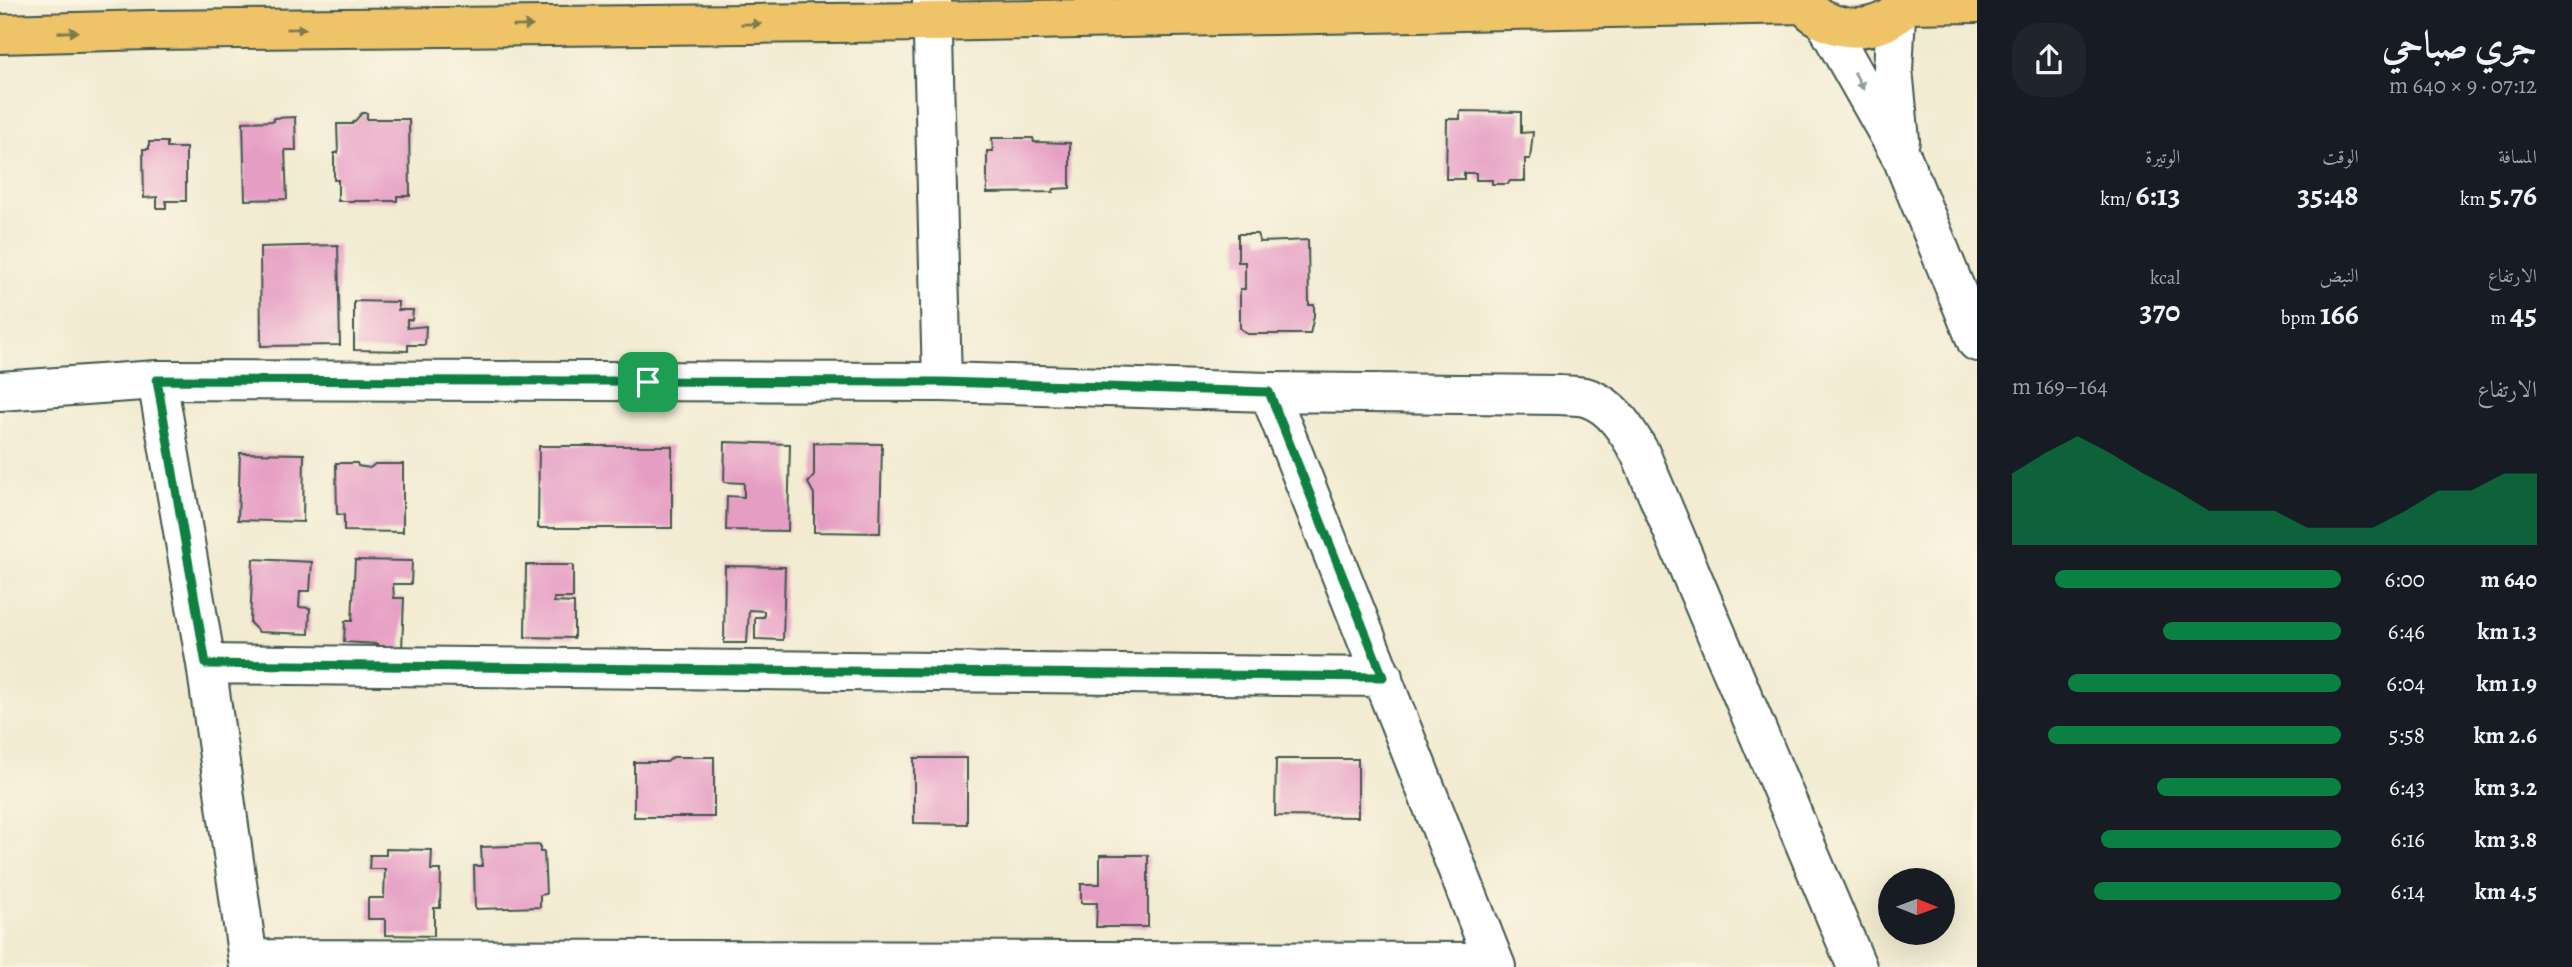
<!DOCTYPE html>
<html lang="ar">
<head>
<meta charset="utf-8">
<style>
  :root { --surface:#171b24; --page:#20242c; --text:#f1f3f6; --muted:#9ea1a6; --accent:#0b8043 }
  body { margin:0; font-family:Alegreya,Amiri,serif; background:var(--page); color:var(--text); direction:rtl; height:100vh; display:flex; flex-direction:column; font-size:26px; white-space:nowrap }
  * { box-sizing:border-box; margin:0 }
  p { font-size:23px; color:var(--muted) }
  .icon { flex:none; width:38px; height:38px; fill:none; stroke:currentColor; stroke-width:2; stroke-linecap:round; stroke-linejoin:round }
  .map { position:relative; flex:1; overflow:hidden; direction:ltr }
  .panel { display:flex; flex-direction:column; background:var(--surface); width:595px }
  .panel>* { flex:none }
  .needle { width:46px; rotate:91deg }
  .fabs { position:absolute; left:1878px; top:868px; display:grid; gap:14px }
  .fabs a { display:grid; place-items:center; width:77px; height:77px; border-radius:50%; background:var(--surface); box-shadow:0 7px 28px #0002; font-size:35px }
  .pin { position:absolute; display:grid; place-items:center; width:60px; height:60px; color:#fff; margin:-30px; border-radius:14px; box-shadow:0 4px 10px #0006 }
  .round { display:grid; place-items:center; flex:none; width:74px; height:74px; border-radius:28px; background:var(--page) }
  .summary { display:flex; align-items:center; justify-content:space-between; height:119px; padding:0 35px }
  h1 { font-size:38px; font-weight:700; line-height:52px }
  .metrics { display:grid; grid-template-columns:repeat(3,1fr); gap:10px; height:119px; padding:7px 35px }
  .metrics div { display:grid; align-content:center }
  .metrics b { font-size:30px; font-weight:700 }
  .metrics small { font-size:19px; font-weight:400 }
  .metrics p { font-size:19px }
  .chart { height:196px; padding:14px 35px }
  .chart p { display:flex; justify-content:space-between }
  .chart svg { width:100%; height:126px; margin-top:7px; fill:var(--accent); opacity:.7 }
  ul { padding:0 35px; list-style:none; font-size:23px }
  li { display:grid; grid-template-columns:112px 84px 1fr; align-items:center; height:52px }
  li i { height:18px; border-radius:9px; background:var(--accent) }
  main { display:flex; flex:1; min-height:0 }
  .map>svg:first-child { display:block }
  .building { fill:#e69dc4 }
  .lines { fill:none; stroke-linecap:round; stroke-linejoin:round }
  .minor-casing { stroke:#3f574c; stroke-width:42 }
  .major-casing { stroke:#3f574c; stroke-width:42 }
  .minor { stroke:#fff; stroke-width:38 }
  .major { stroke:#efc469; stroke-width:38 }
  .oneway { fill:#7d7a4c }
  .oneway2 { fill:#8f9e9a }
  .route-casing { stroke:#fff; stroke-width:14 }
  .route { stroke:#0b8043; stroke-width:9 }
</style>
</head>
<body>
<main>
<section class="panel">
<div class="summary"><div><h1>جري صباحي</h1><p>07:12 · 9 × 640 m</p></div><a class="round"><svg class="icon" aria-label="share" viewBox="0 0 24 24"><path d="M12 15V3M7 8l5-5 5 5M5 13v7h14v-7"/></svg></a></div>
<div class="metrics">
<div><p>المسافة</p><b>5.76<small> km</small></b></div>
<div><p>الوقت</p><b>35:48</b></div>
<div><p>الوتيرة</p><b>6:13<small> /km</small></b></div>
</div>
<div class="metrics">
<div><p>الارتفاع</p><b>45<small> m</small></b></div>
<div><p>النبض</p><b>166<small> bpm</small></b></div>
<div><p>kcal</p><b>370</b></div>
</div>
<div class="chart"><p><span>الارتفاع</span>164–169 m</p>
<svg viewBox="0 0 160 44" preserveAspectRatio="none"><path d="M0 44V19L10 12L20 6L30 12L40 19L50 25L60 32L70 32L80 32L90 38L100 38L110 38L120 32L130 25L140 25L150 19L160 19V44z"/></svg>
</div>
<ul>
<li><b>640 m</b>6:00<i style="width:87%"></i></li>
<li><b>1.3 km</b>6:46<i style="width:54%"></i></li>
<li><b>1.9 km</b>6:04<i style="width:83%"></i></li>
<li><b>2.6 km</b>5:58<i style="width:89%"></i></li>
<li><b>3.2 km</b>6:43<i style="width:56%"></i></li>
<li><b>3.8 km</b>6:16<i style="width:73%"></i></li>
<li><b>4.5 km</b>6:14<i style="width:75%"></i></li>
</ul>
</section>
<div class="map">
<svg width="1977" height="967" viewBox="0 0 1977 967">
  <rect width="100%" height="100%" fill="#fcf5e5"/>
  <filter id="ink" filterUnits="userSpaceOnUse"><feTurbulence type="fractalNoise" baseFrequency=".0143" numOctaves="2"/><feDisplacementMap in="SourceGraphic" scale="14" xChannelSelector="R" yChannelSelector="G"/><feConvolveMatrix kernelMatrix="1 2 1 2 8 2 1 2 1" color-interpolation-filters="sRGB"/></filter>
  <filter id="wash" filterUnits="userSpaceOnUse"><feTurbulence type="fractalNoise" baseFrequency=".00686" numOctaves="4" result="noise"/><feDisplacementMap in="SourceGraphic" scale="28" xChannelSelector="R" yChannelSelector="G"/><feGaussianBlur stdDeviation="1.57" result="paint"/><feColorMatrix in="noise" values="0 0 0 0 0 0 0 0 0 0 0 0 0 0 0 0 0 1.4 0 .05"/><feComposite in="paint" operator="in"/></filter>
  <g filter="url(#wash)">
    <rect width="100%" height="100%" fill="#f2ebd1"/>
    <g id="blocks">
      <path class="building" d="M1460 111 1521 112V133L1533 132 1530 159H1525V181H1510L1508 184H1492V180H1476V173H1464V179H1446L1447 119H1460Z
        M362 113H367V119H409L410 196H397V201H338V180H334V153H338L337 124H352Z
        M295 117 296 150H285L287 199 245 200 243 122 274 121V118Z
        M992 138H1033L1034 142 1070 143V188L1054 189 1053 192 987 193V151H993Z
        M149 142H167V148H186V201H166V208H157V197L144 198 143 149H149Z
        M1238 234H1257L1260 242 1308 240 1309 305H1314V316L1310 334H1247L1240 328V289H1245V262H1238Z
        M338 245 340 345 261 346 260 247Z
        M354 301 398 302V310H413L412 320H407V328L426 326 425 345H408V351L354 350Z
        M725 442 790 444 788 531 726 530 727 496 744 497V483L724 482Z
        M814 443 882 444 880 533 814 532V494L808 483 814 476Z
        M539 446H672V528H538Z
        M240 453 304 454 303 522 238 520Z
        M336 463H357L358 466 370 468 375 464H403V532L344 531V515L337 514Z
        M253 559 312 562 310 591H300L299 607 310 608 309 634 259 632 250 623Z
        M355 560 412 561 411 584H393L394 598H404L402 649 380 648 378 644 344 642 345 621H352Z
        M526 565H573V598H554V602L574 603V638L525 637Z
        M725 566 785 567 783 640 755 639V617H764V611L749 610 747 643H724Z
        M673 757H714V817H634V762H667Z
        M914 758H967V824L914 823Z
        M1276 759H1358V817L1275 816Z
        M540 845V852H544L546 894 540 895V907L475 909 474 866H482L481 847Z
        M386 849 432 850 431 870H441L440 908H434V936L385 935V919H368V898H384L385 869H369L370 855H386Z
        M1100 855H1148V927H1096L1097 903H1081V884H1100Z"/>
    </g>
  </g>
  <g filter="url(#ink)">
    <use href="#blocks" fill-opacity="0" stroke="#3f574c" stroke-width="2"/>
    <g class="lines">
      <g class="minor-casing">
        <path id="minor" d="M932 0 942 382
          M1896 15 1893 70 1900 140
          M1825 22 1903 160 1977 342
          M157 380 206 664 249 967
          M0 391 157 380 942 382 1269 392 1560 395C1569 396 1580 395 1588 398 1613 406 1628 432 1640 453L1857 967
          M1269 392 1496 967
          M206 664 1383 677
          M248 959 1494 962"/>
      </g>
      <g class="major-casing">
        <path id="major" d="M1802 0C1823 36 1888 38 1908 0
          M1906 4 1977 3
          M0 34 150 30 932 22 1804 4"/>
      </g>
      <use href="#minor" class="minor"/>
      <use href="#major" class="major"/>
    </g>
    <defs><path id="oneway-solid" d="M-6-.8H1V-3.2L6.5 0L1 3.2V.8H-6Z" transform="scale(1.75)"/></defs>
    <g class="oneway">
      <use href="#oneway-solid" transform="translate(751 24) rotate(-1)"/>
      <use href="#oneway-solid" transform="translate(523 26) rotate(-1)"/>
      <use href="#oneway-solid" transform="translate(296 29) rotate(-1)"/>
      <use href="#oneway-solid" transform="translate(68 32) rotate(-2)"/>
    </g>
    <use class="oneway2" href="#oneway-solid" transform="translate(1859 81) rotate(62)"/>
  </g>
  <g class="lines" filter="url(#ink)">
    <g class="route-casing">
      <path id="route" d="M157 380 942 382 1269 392 1383 677 206 664Z"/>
    </g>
    <use href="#route" class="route"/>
  </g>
</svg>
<div class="fabs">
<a><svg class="needle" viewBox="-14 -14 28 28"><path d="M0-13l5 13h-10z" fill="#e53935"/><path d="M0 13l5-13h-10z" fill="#9ea1a6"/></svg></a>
</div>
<div class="pin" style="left:648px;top:382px;background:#1e9e55"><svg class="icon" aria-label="arrive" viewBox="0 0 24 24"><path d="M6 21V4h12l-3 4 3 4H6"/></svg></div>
</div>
</main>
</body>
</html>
